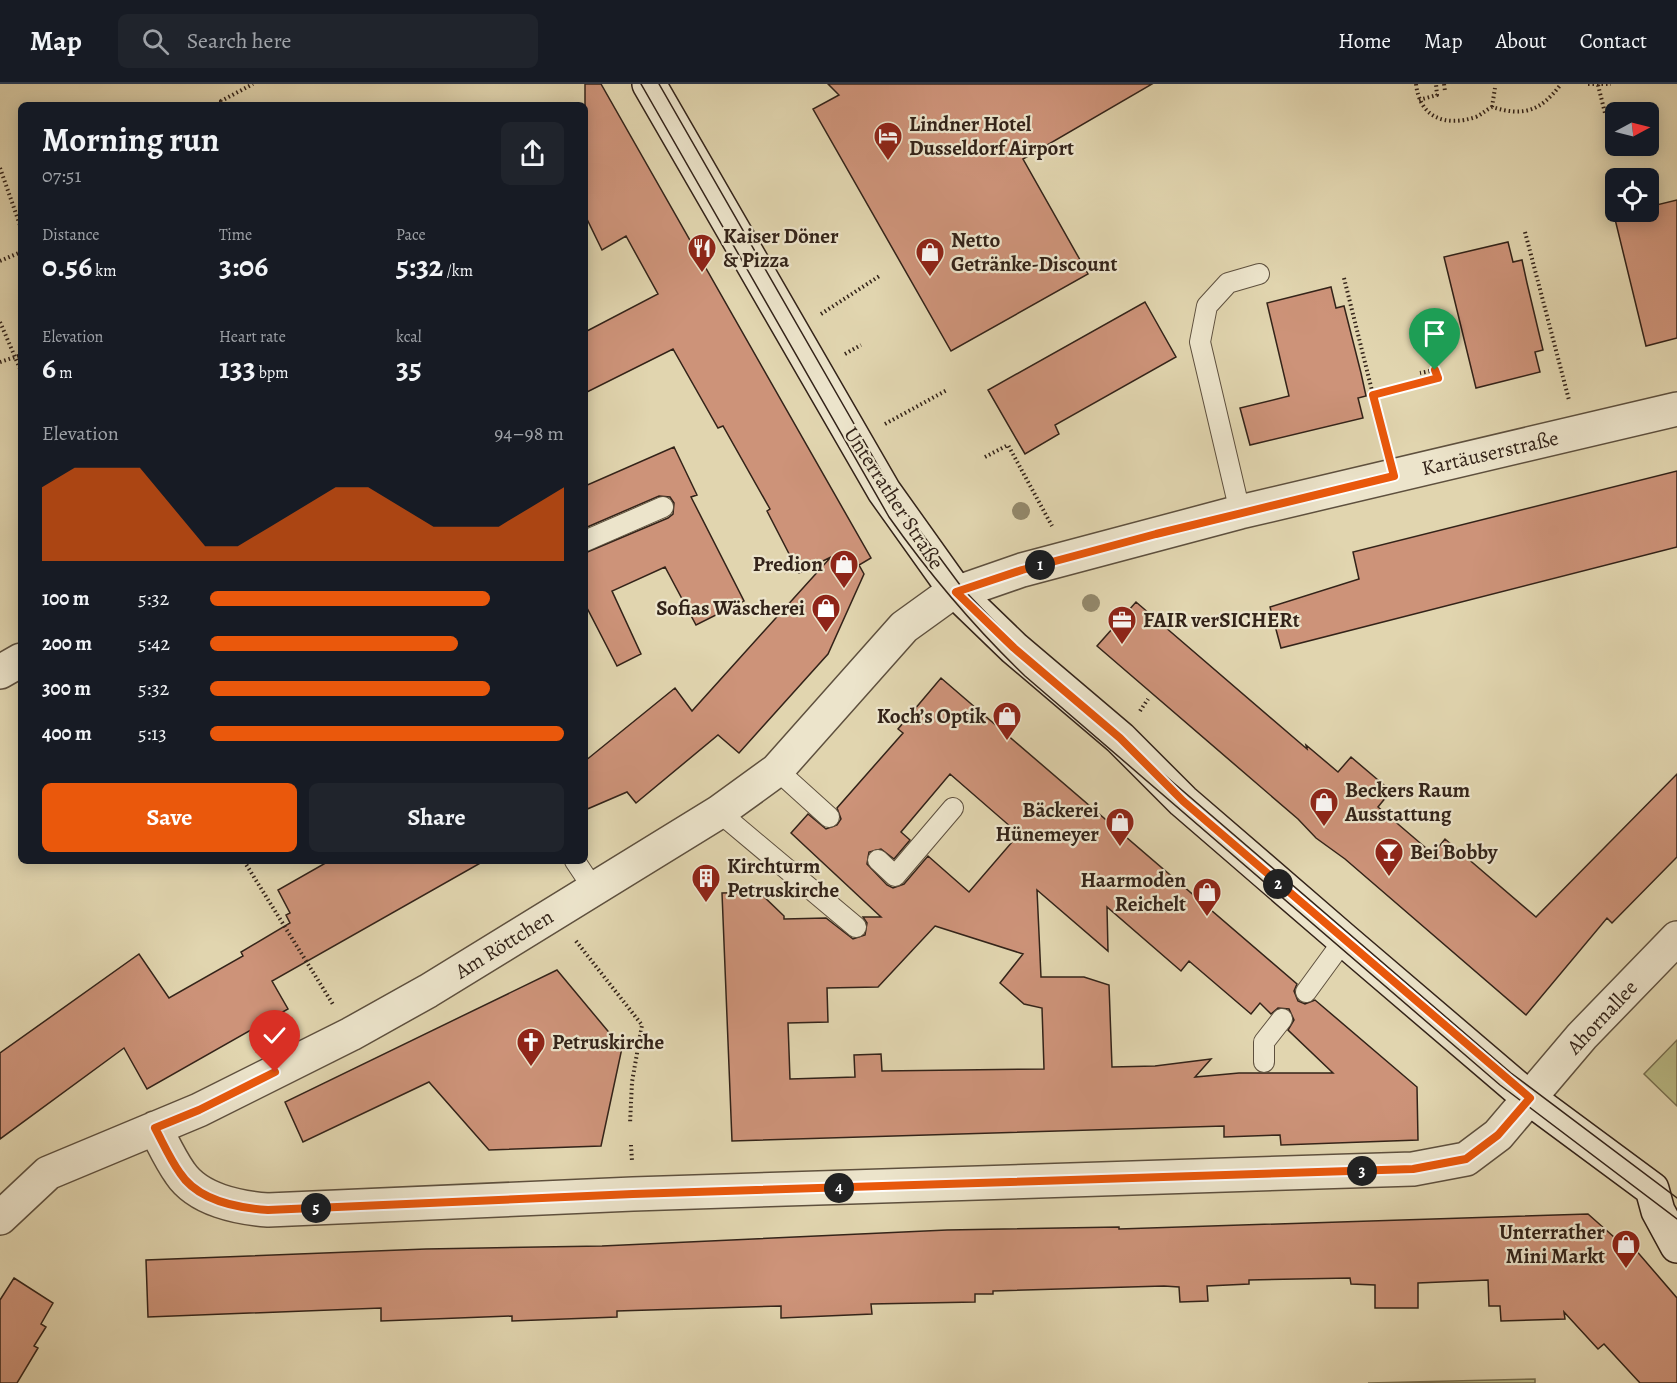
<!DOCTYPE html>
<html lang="en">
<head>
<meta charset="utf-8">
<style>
  :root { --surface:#171b24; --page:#20242c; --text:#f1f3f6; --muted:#9ea1a6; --line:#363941; --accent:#ea580c }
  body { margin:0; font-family:Alegreya,serif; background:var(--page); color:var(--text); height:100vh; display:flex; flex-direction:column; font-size:22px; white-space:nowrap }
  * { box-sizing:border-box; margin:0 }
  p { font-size:20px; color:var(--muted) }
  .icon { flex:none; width:33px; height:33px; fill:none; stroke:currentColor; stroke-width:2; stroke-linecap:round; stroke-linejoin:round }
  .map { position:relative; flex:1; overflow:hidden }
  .sheet { position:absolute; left:18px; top:18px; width:570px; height:762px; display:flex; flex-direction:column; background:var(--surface); border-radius:9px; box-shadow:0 3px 15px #0003 }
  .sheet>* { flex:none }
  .needle { width:39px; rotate:83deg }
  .buttons { position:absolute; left:1605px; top:18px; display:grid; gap:12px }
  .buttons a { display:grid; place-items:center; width:54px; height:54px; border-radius:9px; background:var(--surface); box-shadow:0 3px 15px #0003; font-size:30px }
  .pin { position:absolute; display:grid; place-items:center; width:51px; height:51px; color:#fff; margin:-62px -26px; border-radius:50% 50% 50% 0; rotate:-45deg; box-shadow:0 0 6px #0007 }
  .pin .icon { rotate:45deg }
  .km { position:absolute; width:30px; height:30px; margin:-15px; border-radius:50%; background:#222; color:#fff; font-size:16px; line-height:30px; text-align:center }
  .round { display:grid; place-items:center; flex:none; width:63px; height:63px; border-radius:9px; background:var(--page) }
  .overview { display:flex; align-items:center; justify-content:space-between; height:102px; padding:0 24px }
  h1 { font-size:33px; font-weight:600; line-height:45px }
  .stats { display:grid; grid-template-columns:repeat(3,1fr); gap:9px; height:102px; padding:6px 24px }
  .stats div { display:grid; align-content:center }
  .stats b { font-size:30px; font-weight:600 }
  .stats small { font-size:16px; font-weight:400 }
  .stats p { font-size:16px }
  .chart { height:168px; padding:12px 24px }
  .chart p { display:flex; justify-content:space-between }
  .chart svg { width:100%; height:108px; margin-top:6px; fill:var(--accent); opacity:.7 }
  .cta { display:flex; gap:12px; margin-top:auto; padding:12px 24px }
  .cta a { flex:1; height:69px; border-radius:9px; background:var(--accent); color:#fff; font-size:24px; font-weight:600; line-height:69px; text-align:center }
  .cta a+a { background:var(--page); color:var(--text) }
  ul { padding:0 24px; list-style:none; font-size:20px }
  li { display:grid; grid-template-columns:96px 72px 1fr; align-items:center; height:45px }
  li i { height:15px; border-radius:8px; background:var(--accent) }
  header { display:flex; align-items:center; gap:36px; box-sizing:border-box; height:84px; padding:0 30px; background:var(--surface); border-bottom:2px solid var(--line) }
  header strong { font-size:28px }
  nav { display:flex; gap:33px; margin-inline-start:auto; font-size:21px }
  .search { width:420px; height:54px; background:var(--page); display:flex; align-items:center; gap:15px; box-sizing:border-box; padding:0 21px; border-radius:9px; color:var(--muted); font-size:22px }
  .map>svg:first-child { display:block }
  .green { fill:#b9bb86; stroke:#766f50; stroke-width:1.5 }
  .building { fill:#cd9379; stroke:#332319; stroke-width:1.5; fill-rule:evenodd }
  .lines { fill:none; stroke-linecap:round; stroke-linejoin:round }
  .service-casing { stroke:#5e503e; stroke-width:22 }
  .minor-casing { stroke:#5e503e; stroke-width:36 }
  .secondary-casing { stroke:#332319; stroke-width:36 }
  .path { stroke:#332319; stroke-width:4; stroke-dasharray:1.5 3; stroke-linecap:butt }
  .service { stroke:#ece4cb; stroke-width:20 }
  .minor { stroke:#ece4cb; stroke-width:33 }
  .secondary { stroke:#ece4cb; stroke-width:33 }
  .tram { stroke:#332319; stroke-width:1.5 }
  .tree { fill:#93886b }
  .route-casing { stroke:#fff; stroke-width:12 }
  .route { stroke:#ea580c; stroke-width:8 }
  .labels { text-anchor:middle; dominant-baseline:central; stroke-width:4.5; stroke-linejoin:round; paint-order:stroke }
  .poi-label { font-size:21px; font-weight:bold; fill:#332319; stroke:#ece4cb; text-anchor:start }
  .street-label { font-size:21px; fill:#332319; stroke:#ece4cb }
</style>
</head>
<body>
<header>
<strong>Map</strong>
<div class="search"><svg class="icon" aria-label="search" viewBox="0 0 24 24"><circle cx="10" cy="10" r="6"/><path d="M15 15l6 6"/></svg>Search here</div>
<nav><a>Home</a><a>Map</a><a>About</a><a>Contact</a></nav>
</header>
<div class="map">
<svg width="1677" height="1299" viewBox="0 0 1677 1299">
  <rect width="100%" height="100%" fill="#e1d5af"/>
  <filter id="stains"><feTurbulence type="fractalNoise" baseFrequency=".00333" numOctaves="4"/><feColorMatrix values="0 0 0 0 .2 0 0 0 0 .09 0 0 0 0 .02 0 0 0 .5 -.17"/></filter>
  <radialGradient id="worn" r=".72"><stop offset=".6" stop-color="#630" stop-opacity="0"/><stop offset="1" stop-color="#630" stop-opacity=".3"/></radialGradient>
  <path class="green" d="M1677 956V1022L1644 990Z
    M1535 1295V1299H1368Z"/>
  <path class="building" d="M585 0H601L871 474 859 481 864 490 828 570 739 669 718 651 636 719 627 708 585 726V677L675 604 692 627 831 473 799 489 767 427 770 425 723 342 718 344 673 265 585 309V248L658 210 626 152 602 166 585 131Z
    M828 0H1152L1023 75 1088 190 951 267 813 25 839 11Z
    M1677 116V254L1646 262 1614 131 1648 128V123Z
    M1508 158 1513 178 1522 176 1527 199 1543 266 1535 268 1540 288 1476 304 1444 173Z
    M1331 203 1336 224 1344 222 1361 289 1366 312 1358 314 1363 334 1250 361 1240 324 1289 312 1267 219Z
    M1145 218 1176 273 1055 341 1059 350 1025 370 988 306Z
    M674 363 697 411 691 413 744 517 696 541 665 483 612 507 641 570 617 582 585 520V469L668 434 673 430 674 419 670 413 659 412 585 444V402Z
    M1677 387V463L1281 564 1270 523 1359 495 1353 468Z
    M1136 518 1307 665 1306 661 1338 688 1351 673 1391 707 1378 723 1433 770 1445 755 1536 833 1677 690V773L1612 839 1607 834 1526 931 1345 775 1316 754 1298 735 1097 562Z
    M941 594 1297 900 1294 907 1298 917 1305 920 1315 916 1417 1003 1418 1056 1281 1061 1280 1051 1224 1053V1042L732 1057 722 809 759 808 784 832V835L826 834 853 855 865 851 867 839 863 833H881L791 749 808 730 826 745 837 741 841 735 837 724 903 649 898 645ZM950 690 1019 750 969 808 928 772 904 800 893 804 887 801 867 780 869 768 881 765 894 775 910 756 901 748ZM1037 806 1108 867 1107 823 1181 887 1189 877 1251 930 1260 919 1271 930 1278 924 1289 925 1294 936 1288 946 1333 989H1239L1195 993 1211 975 1155 982 1112 983 1109 901 1084 893H1041ZM935 842 1023 870 1000 899 1024 920 1042 924 1044 985 882 987 881 970 854 971 855 993 790 995 788 939 828 938 827 904 878 903Z
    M329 777H484L272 897 288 925 147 1005 124 964 0 1055V969L139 870 169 914 243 872 241 868 290 839 286 831 290 829 278 806Z
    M557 886 622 964 601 1062 489 1066 429 998 303 1058 285 1018Z
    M1588 1130 1623 1161 1628 1157 1677 1214V1299H1640L1604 1260 1598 1265 1564 1228 1565 1235 1501 1237 1500 1222H1489L1488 1196 1418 1199V1224H1375V1201L1351 1200 1350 1194 1249 1196V1200L1207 1202 1208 1217 1180 1218 1179 1203 1164 1202 993 1207V1210H975V1218L871 1220 872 1230 781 1234V1222L617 1227V1233L512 1237V1232L381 1237V1224L148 1233 146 1176 426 1165 602 1162 947 1146 1119 1143V1145Z
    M14 1194 53 1219 41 1240 46 1243 34 1262 38 1264 17 1299H0V1216Z"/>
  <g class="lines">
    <g class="service-casing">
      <path id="service" d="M1240 428 1200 258 1207 222 1228 199 1259 190
        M585 457 663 423
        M777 686 829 733
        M719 728 856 843
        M878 776 895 792 953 724
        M575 777 593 804
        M1306 908 1344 856
        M1264 978V958L1282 935"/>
    </g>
    <g class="minor-casing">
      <path id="minor" d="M0 588 21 576
        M155 1044C163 1059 170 1075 180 1089 198 1116 239 1124 268 1126L633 1110 1413 1085 1466 1075 1498 1051 1582 952 1677 854
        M0 1134 48 1089 199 1026 351 950 428 907 719 728 777 686 904 543 947 512 1022 486 1240 428 1677 325"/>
    </g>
    <g class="secondary-casing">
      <path id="secondary" d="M649 0 884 407 956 508 1014 564 1120 654 1183 717 1344 856 1529 1014 1652 1105 1658 1127 1677 1162"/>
    </g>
    <path class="path" d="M1416 0C1420 34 1445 43 1476 33 1482 30 1486 26 1492 23 1524 33 1541 27 1561 0
      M1444 0 1445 7
      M1588 0H1611
      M1598 1 1605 29
      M1419 16 1437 11 1436 0
      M224 21 221 17 253 0
      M1492 23 1495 4
      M0 84 21 144
      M1525 148 1569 316
      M0 177 21 168
      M1344 194 1385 359
      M821 230 881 191
      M0 238 21 287
      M845 270 861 261
      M0 278 21 271
      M1373 311 1438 294 1435 286 1420 289
      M885 340 947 306
      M985 373 1008 361 1052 442
      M1140 627 1148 615
      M244 777 334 922
      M576 857 642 941 632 998 630 1040
      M631 1061 632 1077"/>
    <use href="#service" class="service"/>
    <use href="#minor" class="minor"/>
    <use href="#secondary" class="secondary"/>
    <path class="tram" d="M641 0 889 433C930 491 974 543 1025 592L1500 1001 1677 1135
      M659 0 900 420 963 505 1034 579 1511 989 1677 1114"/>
  </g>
  <g class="tree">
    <circle cx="1021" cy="427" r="9"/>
    <circle cx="1091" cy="519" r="9"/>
  </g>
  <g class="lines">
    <g class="route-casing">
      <path id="route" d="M275 988 199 1026 155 1044C163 1059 170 1075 180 1089 198 1117 238 1124 268 1126L633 1110 1413 1085 1466 1075 1498 1051 1530 1014 1183 717 1120 654 1014 564 956 508 1022 486 1156 450 1394 392 1373 311 1438 294 1435 286"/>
    </g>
    <use href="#route" class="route"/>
  </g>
  <defs>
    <g id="hotel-pin" transform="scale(1.5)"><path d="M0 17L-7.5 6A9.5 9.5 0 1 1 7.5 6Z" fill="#8f2418" stroke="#ece4cb"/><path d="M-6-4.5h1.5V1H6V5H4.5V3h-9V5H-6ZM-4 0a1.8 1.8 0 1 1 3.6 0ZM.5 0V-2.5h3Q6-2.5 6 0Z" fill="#fff"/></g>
    <g id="restaurant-pin" transform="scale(1.5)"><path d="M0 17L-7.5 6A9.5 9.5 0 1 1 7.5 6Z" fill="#8f2418" stroke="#ece4cb"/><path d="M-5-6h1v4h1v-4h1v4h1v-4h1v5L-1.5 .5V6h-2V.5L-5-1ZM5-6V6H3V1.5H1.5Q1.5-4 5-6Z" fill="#fff"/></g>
    <g id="shop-pin" transform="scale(1.5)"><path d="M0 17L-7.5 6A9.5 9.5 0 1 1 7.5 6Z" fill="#8f2418" stroke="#ece4cb"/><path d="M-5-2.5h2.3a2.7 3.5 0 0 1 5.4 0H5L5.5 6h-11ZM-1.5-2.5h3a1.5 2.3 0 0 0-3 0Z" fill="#fff"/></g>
    <g id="office-pin" transform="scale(1.5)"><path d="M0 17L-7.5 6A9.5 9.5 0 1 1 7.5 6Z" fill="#8f2418" stroke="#ece4cb"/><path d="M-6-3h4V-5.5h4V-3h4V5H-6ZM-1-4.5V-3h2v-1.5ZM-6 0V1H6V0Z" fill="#fff"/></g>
    <g id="bar-pin" transform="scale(1.5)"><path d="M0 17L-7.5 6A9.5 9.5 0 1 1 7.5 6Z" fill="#8f2418" stroke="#ece4cb"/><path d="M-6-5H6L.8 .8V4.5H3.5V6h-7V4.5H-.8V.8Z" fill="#fff"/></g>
    <g id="building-pin" transform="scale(1.5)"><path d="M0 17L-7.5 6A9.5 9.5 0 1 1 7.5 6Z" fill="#8f2418" stroke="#ece4cb"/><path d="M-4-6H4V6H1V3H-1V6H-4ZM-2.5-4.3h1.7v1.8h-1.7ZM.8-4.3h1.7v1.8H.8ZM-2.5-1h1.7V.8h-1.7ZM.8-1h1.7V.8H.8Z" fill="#fff"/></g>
    <g id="church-pin" transform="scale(1.5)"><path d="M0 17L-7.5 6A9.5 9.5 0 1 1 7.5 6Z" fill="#8f2418" stroke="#ece4cb"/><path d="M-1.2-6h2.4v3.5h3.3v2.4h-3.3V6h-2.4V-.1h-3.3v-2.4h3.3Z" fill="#fff"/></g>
  </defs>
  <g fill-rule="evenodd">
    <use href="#hotel-pin" x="888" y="52"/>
    <use href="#restaurant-pin" x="702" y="164"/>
    <use href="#shop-pin" x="930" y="168"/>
    <use href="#shop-pin" x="844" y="480"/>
    <use href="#shop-pin" x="826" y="524"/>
    <use href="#office-pin" x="1122" y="536"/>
    <use href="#shop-pin" x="1007" y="632"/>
    <use href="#shop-pin" x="1324" y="718"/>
    <use href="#shop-pin" x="1120" y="738"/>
    <use href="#bar-pin" x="1389" y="768"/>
    <use href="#building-pin" x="706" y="794"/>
    <use href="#shop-pin" x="1207" y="808"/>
    <use href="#church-pin" x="531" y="958"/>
    <use href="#shop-pin" x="1626" y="1160"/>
  </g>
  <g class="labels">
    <g class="poi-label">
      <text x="909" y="40">Lindner Hotel<tspan x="909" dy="24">Dusseldorf Airport</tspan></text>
      <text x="723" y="152">Kaiser Döner<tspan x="723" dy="24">&amp; Pizza</tspan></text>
      <text x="951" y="156">Netto<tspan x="951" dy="24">Getränke-Discount</tspan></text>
      <text x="823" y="480" text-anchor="end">Predion</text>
      <text x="805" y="524" text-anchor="end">Sofias Wäscherei</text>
      <text x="1143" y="536">FAIR verSICHERt</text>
      <text x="986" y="632" text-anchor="end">Koch’s Optik</text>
      <text x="1345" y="706">Beckers Raum<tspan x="1345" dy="24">Ausstattung</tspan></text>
      <text x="1099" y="726" text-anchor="end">Bäckerei<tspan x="1099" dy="24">Hünemeyer</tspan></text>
      <text x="1410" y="768">Bei Bobby</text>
      <text x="727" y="782">Kirchturm<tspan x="727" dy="24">Petruskirche</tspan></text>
      <text x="1186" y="796" text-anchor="end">Haarmoden<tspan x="1186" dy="24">Reichelt</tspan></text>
      <text x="552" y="958">Petruskirche</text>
      <text x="1605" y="1148" text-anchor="end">Unterrather<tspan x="1605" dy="24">Mini Markt</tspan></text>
    </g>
    <g class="street-label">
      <text transform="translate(1490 369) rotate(-13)">Kartäuserstraße</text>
      <text transform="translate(894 414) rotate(57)">Unterrather Straße</text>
      <text transform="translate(504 860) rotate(-32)">Am Röttchen</text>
      <text transform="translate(1602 933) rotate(-47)">Ahornallee</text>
    </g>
  </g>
  <rect width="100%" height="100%" filter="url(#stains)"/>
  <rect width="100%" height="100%" fill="url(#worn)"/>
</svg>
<div class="buttons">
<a><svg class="needle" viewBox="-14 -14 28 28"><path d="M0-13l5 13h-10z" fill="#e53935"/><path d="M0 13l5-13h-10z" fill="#9ea1a6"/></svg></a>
<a><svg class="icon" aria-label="locate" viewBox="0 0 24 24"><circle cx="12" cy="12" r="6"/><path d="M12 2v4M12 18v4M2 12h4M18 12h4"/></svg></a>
</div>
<div class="pin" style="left:1435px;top:286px;background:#1e9e55"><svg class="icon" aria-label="arrive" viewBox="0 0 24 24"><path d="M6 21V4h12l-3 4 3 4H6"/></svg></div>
<div class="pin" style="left:275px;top:988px;background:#d93025"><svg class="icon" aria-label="check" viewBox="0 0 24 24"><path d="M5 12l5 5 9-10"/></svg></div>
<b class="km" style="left:1040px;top:481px">1</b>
<b class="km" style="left:1278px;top:800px">2</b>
<b class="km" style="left:1362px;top:1087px">3</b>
<b class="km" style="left:839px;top:1104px">4</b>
<b class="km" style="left:316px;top:1124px">5</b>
<section class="sheet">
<div class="overview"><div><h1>Morning run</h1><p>07:51</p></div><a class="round"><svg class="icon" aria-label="share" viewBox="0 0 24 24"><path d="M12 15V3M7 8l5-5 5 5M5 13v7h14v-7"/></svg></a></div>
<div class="stats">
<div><p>Distance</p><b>0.56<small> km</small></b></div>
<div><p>Time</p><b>3:06</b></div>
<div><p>Pace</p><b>5:32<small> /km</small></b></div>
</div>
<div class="stats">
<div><p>Elevation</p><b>6<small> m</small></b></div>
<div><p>Heart rate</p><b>133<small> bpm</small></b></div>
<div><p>kcal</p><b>35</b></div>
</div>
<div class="chart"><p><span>Elevation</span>94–98 m</p>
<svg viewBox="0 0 160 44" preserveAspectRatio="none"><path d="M0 44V14L10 6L20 6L30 6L40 22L50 38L60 38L70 30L80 22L90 14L100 14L110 22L120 30L130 30L140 30L150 22L160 14V44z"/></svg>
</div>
<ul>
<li><b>100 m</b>5:32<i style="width:79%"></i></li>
<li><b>200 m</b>5:42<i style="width:70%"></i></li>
<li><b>300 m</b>5:32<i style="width:79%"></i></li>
<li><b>400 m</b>5:13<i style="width:100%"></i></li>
</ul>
<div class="cta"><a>Save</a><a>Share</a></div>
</section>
</div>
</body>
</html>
